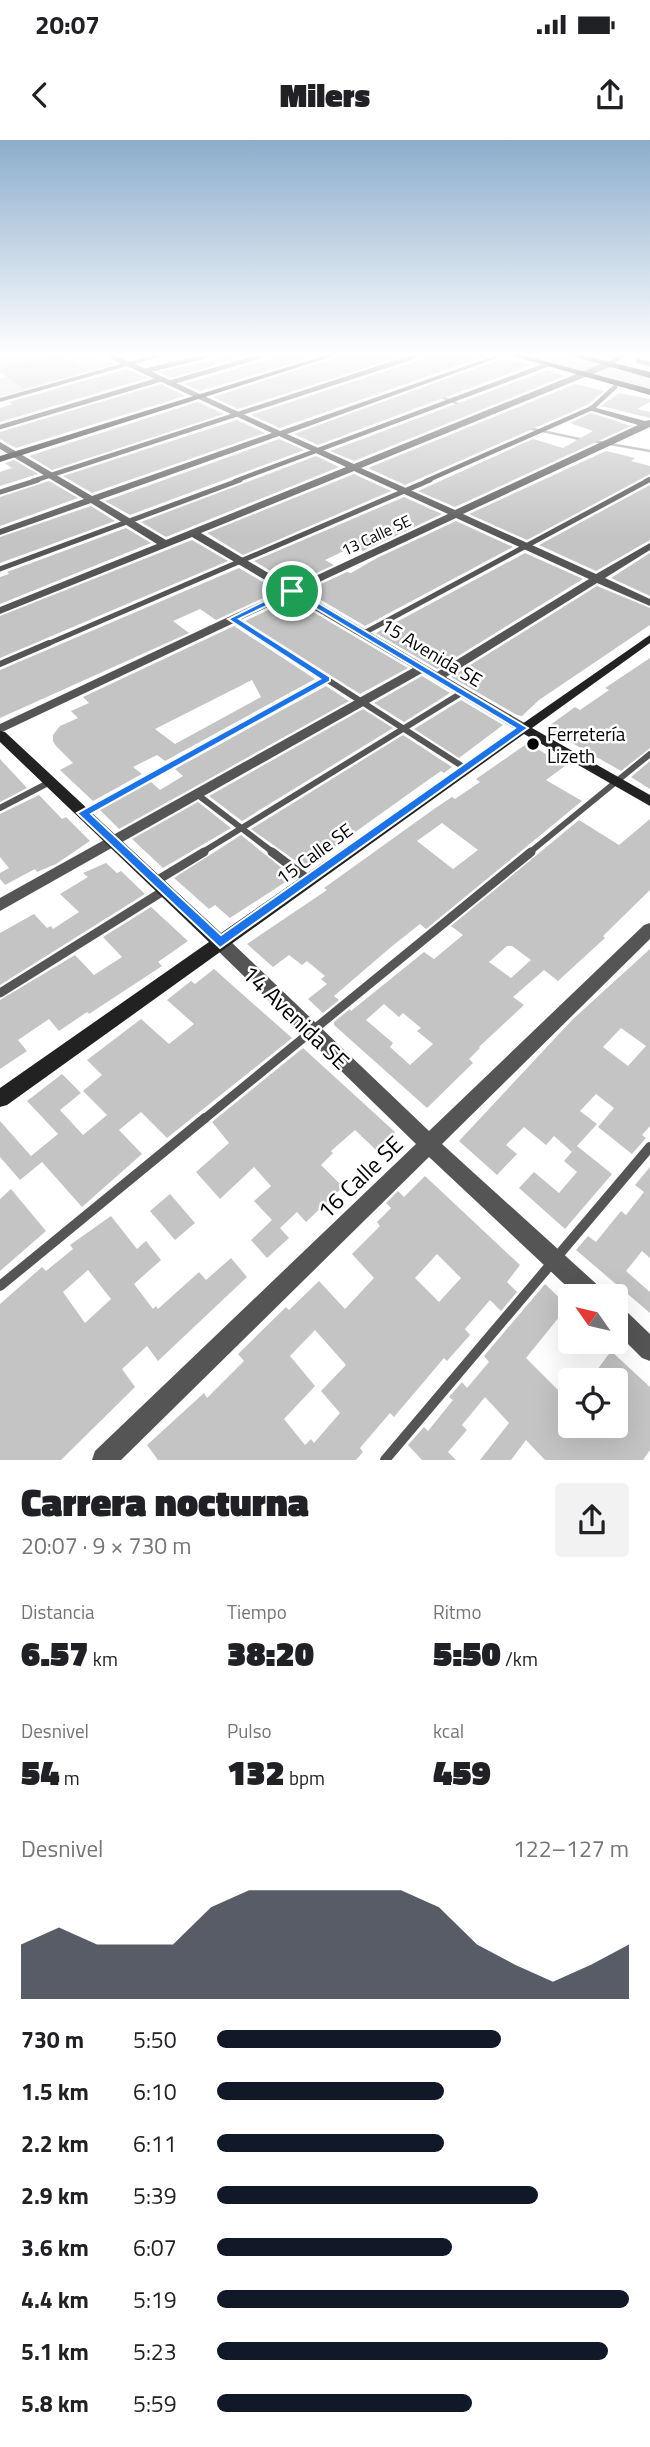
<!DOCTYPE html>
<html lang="es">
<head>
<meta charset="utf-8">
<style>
  :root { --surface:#fff; --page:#f2f2f2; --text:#202124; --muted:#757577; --accent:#111827 }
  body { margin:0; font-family:"Titillium Web",sans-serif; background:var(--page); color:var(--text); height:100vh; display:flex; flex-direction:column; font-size:26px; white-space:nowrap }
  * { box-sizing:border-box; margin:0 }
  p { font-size:23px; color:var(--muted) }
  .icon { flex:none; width:38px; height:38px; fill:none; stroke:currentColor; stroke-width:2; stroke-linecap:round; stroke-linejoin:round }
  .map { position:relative; height:1320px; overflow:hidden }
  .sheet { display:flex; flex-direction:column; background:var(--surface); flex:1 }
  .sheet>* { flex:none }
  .needle { width:46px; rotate:304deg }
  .buttons { position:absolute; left:558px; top:1144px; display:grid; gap:14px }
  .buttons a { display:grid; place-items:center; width:70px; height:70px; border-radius:7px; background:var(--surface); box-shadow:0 7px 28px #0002; font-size:35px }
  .pin { position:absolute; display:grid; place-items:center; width:60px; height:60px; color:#fff; margin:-30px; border:4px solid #fff; border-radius:50%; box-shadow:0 2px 7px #0007 }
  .round { display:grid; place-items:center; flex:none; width:74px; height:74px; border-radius:7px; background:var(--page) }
  .head { display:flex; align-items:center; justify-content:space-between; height:119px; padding:0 21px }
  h1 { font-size:38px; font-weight:800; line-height:52px }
  .stats { display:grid; grid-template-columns:repeat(3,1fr); gap:10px; height:119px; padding:7px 21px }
  .stats div { display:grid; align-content:center }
  .stats b { font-size:35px; font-weight:800 }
  .stats small { font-size:19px; font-weight:400 }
  .stats p { font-size:19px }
  .chart { height:196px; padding:14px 21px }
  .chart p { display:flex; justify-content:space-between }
  .chart svg { width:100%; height:126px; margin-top:7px; fill:var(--accent); opacity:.7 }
  ul { padding:0 21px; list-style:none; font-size:23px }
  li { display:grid; grid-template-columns:112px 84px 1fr; align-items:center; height:52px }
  li i { height:18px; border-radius:9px; background:var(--accent) }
  .status { display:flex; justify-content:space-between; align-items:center; height:49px; padding:0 35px; background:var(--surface); direction:ltr }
  .status svg { height:19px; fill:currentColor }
  header { display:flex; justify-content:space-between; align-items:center; height:91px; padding:0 21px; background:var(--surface); font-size:32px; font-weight:800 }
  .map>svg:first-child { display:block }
  .green { fill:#dcdcdc }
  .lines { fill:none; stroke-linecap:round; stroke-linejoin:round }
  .stream { stroke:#a3a3a3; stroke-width:2.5 }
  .building { fill:#c4c4c4; fill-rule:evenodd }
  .lane-far4 { stroke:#555; stroke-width:4.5 }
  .lane-far3 { stroke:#555; stroke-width:5 }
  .lane-far2 { stroke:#555; stroke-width:6 }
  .lane-far1 { stroke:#555; stroke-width:9 }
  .lane { stroke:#555; stroke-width:10 }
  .street { fill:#555; fill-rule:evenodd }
  .secondary { fill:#222; fill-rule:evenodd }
  .primary { fill:#000; fill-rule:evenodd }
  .route { fill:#1a73e8; stroke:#fff; stroke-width:2; fill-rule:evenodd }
  .poi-dot { fill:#000; stroke:#fff; stroke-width:2.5 }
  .labels { text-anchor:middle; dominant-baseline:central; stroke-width:5; stroke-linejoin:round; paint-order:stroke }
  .far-street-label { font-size:16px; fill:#000; stroke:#fff }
  .street-label { font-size:19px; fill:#000; stroke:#fff }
  .poi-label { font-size:19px; fill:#000; stroke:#fff; text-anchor:start }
  .near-street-label { font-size:23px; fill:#000; stroke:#fff }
</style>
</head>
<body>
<div class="status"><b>20:07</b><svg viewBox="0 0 49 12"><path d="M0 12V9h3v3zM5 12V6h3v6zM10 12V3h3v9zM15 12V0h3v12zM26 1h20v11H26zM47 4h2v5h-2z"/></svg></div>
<header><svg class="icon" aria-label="back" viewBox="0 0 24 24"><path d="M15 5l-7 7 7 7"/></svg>Milers<svg class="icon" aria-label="share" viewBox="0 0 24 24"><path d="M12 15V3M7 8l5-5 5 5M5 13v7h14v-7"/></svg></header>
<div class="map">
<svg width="650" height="1320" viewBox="0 0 650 1320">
  <rect width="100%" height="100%" fill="#fff"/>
  <path class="green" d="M0 213H91L117 224 0 257V238L82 227 66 217 0 228Z
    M507 213H566L650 235V252Z"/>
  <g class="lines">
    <path class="stream" d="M439 256 463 266
      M528 288 584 300
      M593 301 650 311"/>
  </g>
  <path class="building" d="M224 213H256L171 238 159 232 220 218Z
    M277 213H326L200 251 184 244 273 218Z
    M346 213H411L238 269 213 257 344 215Z
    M430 213 491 214 280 288 251 275 426 218Z
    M57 214 88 231 23 249 0 232V228L35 220 38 222Z
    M504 218 531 225 318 305 294 294Z
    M127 229 147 238 0 282V268L13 264 9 262Z
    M548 230 565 236 354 321 330 311Z
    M161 244 185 256 16 308 0 299V292Z
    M575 244 604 251 587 265 405 345 368 328Z
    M619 253 650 259V262L637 269 650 272V278L601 266Z
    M198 262 224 274 52 330 29 316Z
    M591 273 631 286 455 367 418 351 533 299 563 308 593 291 570 283Z
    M237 280 265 293 92 353 63 336Z
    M279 299 304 310 130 375 105 361Z
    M606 311 635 318 631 321 650 326V334L527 400 469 374Z
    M316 316 339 327 166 397 141 382Z
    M14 320 38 334 0 346V332L12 328 5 323Z
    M354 334 391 351 243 415 207 393Z
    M49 341 78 358 0 386V357Z
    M650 345V400L596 431 539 405Z
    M404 357 442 374 363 411 354 406 325 420 334 425 292 444 254 421Z
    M91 366 115 381 0 423V397Z
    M456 381 513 407 365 486 306 451 347 432 351 433 377 418Z
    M126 388 151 403 0 464V437L9 434 7 432Z
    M192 400 228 421 0 518V476Z
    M525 413 583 439 437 529 376 493Z
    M650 413V456L611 438Z
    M239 428 278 451 216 480 200 469 173 481 189 493 0 578V530Z
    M597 446 650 468V485L539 560 522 576 517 575 451 537Z
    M291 459 408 528 360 554 245 481Z
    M234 486 315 539 165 621 157 615 133 627 142 634 93 661 60 630 73 623 56 606 53 601V595L60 586 78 578 71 571 89 563 83 557ZM252 540 261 557 175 604 155 589Z
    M650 518V608L621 631 546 588 575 567 580 570 609 550 605 548Z
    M422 536 450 553 404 582 374 563Z
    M326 546 349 561 119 689 100 670 151 642 160 650 183 636 175 629Z
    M461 560 503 585 459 618 414 589Z
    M363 569 393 588 242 681 209 656Z
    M403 595 452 627 444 633 441 631 414 650 319 718 317 717 303 726 251 689Z
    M528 603 565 626 546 640 582 661 426 789 420 784 391 807 334 856 339 860 323 873 308 859 327 844 321 839 325 836 307 821 302 825 289 815 273 827 247 804 327 750 324 748 434 669 452 657 455 659 480 642 476 639ZM442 683 478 710 453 729 417 701Z
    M0 619 27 648 0 662Z
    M650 621V649L631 637Z
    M39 655 62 679 66 677 90 701 56 724 37 732 35 729 5 745 0 739V733L9 728 0 717V674Z
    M198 662 231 688 163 728 132 699Z
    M650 679V750L603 796 605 798 558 841 544 830 513 857 524 865 479 907 480 908 469 919 473 923 427 968 334 885V882L350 869 351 871 424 812 434 819 463 795 451 786 579 680 619 705ZM507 806H512L531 820 511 838 489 822ZM384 864 399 877 403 873 421 888 417 891 433 904 410 925 390 907 393 903 366 880Z
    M241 695 293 737 230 778 215 765 209 769 174 738Z
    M106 723 117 733 121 731 145 754 0 845V793L34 774 47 788 51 786 53 789 79 772 60 754 88 737 83 733Z
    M151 767 188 801 158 822 162 826 89 874 87 872 59 891 49 879 18 900 27 911 0 929V860L75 815 94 835 122 817 103 797Z
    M650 809V986L642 995 646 998 632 1014 598 987 614 968 596 954 580 971 597 984 577 1006 612 1034 565 1089 519 1048 534 1032 559 1053 577 1032 564 1021 576 1007 572 1012 554 996 546 1005 524 987 506 1005 517 1014 497 1035 459 1001 573 879ZM621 888 646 906 628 926 603 907Z
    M214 829 292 898 167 998 141 972 119 990 142 1014 82 1067 42 1022 20 1040 0 1017V981L31 1016 58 994 27 961 62 934 81 953 60 970 83 995 107 975 83 951 102 935 87 920 141 879 169 904 194 884 167 860 191 841 195 844Z
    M303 908 395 992 376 1010 355 990 331 1011 333 1013 321 1025 343 1047 306 1082 297 1072 280 1088 289 1098 267 1118 251 1100 272 1080 254 1061 271 1046 254 1027 220 1059 196 1032 229 1003 212 982Z
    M650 1027V1118L642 1111 626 1131 650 1152V1173L576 1110 588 1096 596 1102 621 1071 626 1075 644 1052 635 1045Z
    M425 1036 520 1125 507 1142 517 1152 501 1171 490 1160 465 1189 470 1195 447 1221 444 1218 394 1277 390 1273 360 1308 363 1312 356 1320H158L147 1305 204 1253 207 1258 244 1221 238 1214 286 1167 289 1170 319 1141 345 1169 374 1138 352 1114 380 1086 377 1082 391 1068 386 1063 398 1051 404 1057ZM437 1114 461 1138 439 1162 415 1138ZM315 1190 346 1225 321 1251 340 1273 314 1303 311 1299 305 1305 284 1279 315 1246 290 1216Z
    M11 1049 46 1091 0 1131V1059Z
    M170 1054 195 1083 175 1100 150 1071Z
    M111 1076 137 1109 146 1101 161 1120 134 1144 153 1169 156 1166 158 1169 199 1132 206 1140 231 1118 247 1137 158 1221 147 1206 122 1229 135 1247 61 1320H0V1164L42 1127 46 1131 73 1109 70 1105ZM88 1130 111 1159 85 1183 63 1152Z
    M545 1144 568 1166 526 1218 564 1256 570 1247V1286H594L603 1296 610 1286H616V1278L624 1267 616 1259V1241H589L611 1211 650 1247V1310L643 1320H545L526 1300 511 1320H480L509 1283 485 1257 462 1285 467 1290 448 1312 456 1320H422L408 1305 424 1287 428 1291 453 1260 449 1257 462 1242 467 1248 489 1222 484 1216Z"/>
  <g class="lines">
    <path class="lane-far4" d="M603 213 621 217
      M584 217 595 213
      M638 221 650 224
      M609 224 628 213
      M145 231 219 213
      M169 243 272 213
      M0 287 162 239
      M33 341 425 213
      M235 341 549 224
      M426 341 592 268 615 247
      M646 341 650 339"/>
    <path class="lane-far3" d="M0 352 38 340
      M0 429 240 340
      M233 479 273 505
      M364 493 649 340
      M45 505 430 340"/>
    <path class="lane-far2" d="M270 503 465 628
      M0 524 49 503
      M198 655 274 713
      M0 668 50 642
      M83 673 327 539
      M201 713 463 552
      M529 713 650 614"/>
    <path class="lane-far1" d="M272 712 309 740
      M156 741 204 712
      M0 853 165 750
      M203 980 531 712"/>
    <path class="lane" d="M0 1146 205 978
      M385 1320 650 1007"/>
    <path class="street" d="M101 213H109L129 222 161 213H170L135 224 280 291 503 213H511L287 294 354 324 606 222H612V226L361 328 455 370 638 285 589 270V266L645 281 650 280V287L463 374 596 434 650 403V410L605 438 650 459V466L597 443 446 537 528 585 529 588 528 591H518L422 533 0 771V758L413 528 291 456 0 593V584L284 451 192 397 0 474V467L157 404 91 363 0 395V389L84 359 0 309V302L92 356 272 293 127 226 0 262V258L121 224ZM279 296 346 327 166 400 99 360ZM354 331 448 374 292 447 201 393ZM456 378 589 439 437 532 300 451Z
      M650 783V799L442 1004 602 1149 605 1157H578L429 1017 121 1320H92L95 1311 416 1004 215 808 213 803 215 798 221 797 227 798 429 991 644 785Z
      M616 1166 624 1169 650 1194V1221L642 1218 616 1192Z"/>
    <path class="secondary" d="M333 213H343L0 322V316Z
      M650 495V503L532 588 650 655V666L524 594 7 965 0 967V948L209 802 0 602V591L5 592 221 793Z"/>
    <path class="primary" d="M502 213H514L650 249V255Z
      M562 213H575L650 232V238Z"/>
  </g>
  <linearGradient id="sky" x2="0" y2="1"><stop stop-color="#8cadcc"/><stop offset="0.54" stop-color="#fff"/><stop offset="1" stop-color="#fff" stop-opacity="0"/></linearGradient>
  <rect width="650" height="397" fill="url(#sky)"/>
  <path class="route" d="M289 449H295L528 588 220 808 77 673 320 539 228 479ZM292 454 515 588 221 795 91 674 330 541V537L239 479Z"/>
  <circle class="poi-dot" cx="533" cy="604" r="7"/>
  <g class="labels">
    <g class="far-street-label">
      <text transform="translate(376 395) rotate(-25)">13 Calle SE</text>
    </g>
    <g class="street-label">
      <text transform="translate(432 512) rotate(31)">15 Avenida SE</text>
      <text transform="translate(314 713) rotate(-36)">15 Calle SE</text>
    </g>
    <g class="poi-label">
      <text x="547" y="593">Ferretería<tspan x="547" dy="22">Lizeth</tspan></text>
    </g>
    <g class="near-street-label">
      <text transform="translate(296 877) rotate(44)">14 Avenida SE</text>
      <text transform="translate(360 1037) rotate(-44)">16 Calle SE</text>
    </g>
  </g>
</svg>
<div class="buttons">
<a><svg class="needle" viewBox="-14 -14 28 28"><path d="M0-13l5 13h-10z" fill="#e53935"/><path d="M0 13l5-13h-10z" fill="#757577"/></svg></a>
<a><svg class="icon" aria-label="locate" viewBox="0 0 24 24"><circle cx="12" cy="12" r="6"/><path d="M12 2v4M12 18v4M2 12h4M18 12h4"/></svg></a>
</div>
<div class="pin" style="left:292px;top:451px;background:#1e9e55"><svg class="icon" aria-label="arrive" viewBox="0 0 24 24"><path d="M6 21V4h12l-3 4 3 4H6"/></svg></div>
</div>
<section class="sheet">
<div class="head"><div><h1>Carrera nocturna</h1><p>20:07 · 9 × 730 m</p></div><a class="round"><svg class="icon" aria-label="share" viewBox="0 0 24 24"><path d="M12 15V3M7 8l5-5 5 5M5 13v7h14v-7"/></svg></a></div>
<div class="stats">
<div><p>Distancia</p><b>6.57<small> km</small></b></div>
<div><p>Tiempo</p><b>38:20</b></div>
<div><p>Ritmo</p><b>5:50<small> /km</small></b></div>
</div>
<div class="stats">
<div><p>Desnivel</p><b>54<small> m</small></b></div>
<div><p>Pulso</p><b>132<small> bpm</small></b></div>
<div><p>kcal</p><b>459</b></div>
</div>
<div class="chart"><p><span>Desnivel</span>122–127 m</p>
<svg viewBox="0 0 160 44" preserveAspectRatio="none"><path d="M0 44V25L10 19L20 25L30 25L40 25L50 12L60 6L70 6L80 6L90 6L100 6L110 12L120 25L130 32L140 38L150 32L160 25V44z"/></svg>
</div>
<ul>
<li><b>730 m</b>5:50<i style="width:69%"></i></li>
<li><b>1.5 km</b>6:10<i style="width:55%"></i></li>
<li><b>2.2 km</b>6:11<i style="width:55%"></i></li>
<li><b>2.9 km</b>5:39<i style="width:78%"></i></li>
<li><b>3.6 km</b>6:07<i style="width:57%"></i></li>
<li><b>4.4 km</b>5:19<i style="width:100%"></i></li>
<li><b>5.1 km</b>5:23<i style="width:95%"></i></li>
<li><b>5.8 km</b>5:59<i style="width:62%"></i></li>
</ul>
</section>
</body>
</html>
